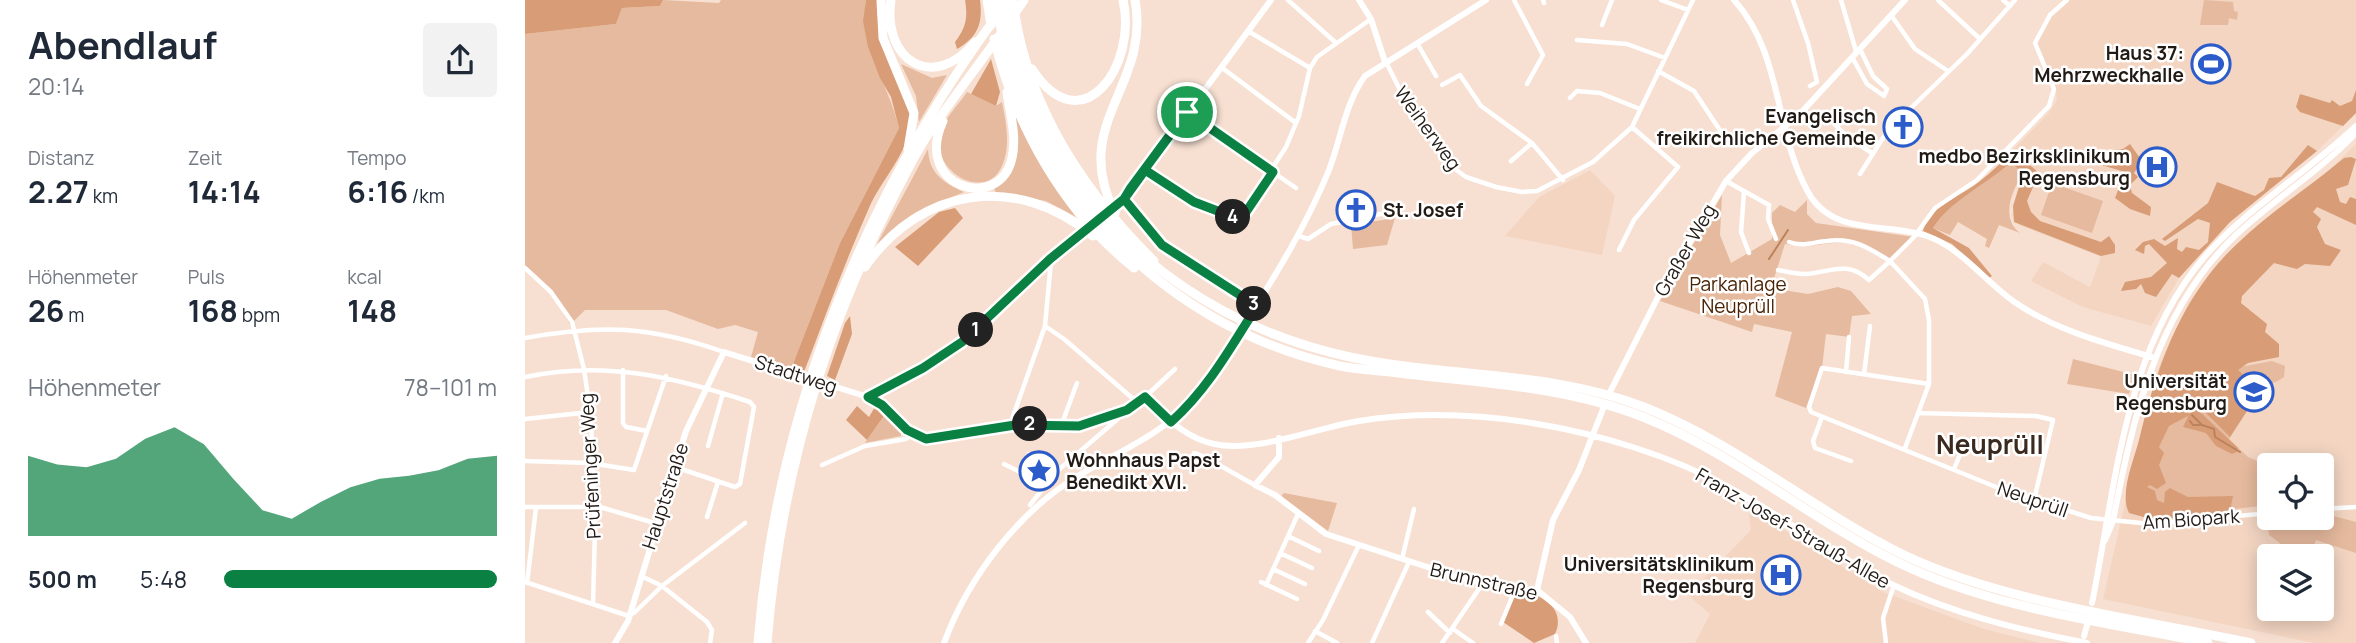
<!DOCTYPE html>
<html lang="de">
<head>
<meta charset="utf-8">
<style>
  :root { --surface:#fff; --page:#f2f2f3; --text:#1f2937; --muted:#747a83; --accent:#0b8043 }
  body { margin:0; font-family:Manrope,sans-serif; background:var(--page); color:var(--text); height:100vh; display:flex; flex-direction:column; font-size:26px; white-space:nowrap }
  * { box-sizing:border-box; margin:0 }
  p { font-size:23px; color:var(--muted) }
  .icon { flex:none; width:38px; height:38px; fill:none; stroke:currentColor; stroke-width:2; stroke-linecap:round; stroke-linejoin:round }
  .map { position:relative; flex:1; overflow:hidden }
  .drawer { display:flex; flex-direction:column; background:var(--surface); width:525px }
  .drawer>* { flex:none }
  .buttons { position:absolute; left:1732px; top:453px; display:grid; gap:14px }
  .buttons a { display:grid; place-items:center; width:77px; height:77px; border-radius:7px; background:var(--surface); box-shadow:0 4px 18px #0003; font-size:35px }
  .pin { position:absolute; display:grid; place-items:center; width:60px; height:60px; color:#fff; margin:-30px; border:4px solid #fff; border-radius:50%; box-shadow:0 2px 7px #0007 }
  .km { position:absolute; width:35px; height:35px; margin:-18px; border-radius:50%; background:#222; color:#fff; font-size:19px; line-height:35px; text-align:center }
  .round { display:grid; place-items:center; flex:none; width:74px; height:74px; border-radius:7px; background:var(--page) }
  .head { display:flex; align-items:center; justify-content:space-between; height:119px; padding:0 28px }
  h1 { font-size:38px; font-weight:700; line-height:52px }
  .figures { display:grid; grid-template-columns:repeat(3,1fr); gap:10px; height:119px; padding:7px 28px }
  .figures div { display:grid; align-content:center }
  .figures b { font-size:30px; font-weight:700 }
  .figures small { font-size:19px; font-weight:400 }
  .figures p { font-size:19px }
  .chart { height:196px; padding:14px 28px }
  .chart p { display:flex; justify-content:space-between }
  .chart svg { width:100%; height:126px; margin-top:7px; fill:var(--accent); opacity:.7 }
  ul { padding:0 28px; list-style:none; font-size:23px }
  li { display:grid; grid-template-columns:112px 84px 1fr; align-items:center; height:52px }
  li i { height:18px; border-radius:9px; background:var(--accent) }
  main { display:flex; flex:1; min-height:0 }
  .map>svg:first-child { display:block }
  .built { fill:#f3d5c2; fill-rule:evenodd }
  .green { fill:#e6ba9e }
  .forest { fill:#d89d77 }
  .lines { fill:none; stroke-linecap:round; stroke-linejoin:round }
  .stream { stroke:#bb825c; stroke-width:2 }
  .minor { stroke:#fff; stroke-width:4.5 }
  .tertiary { stroke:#fff; stroke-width:6 }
  .motorway { stroke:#fff; stroke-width:9 }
  .route-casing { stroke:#fff; stroke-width:14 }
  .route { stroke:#0b8043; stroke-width:9 }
  .labels { text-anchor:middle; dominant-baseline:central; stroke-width:5; stroke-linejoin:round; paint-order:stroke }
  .poi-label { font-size:19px; font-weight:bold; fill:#221a15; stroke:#fff; text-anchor:end }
  .street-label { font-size:19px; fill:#221a15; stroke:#fff }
  .park-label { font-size:19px; fill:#4a2405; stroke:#fff }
  .district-label { font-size:26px; font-weight:bold; fill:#3b2a1f; stroke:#fff }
</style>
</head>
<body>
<main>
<section class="drawer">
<div class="head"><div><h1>Abendlauf</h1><p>20:14</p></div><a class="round"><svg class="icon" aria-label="share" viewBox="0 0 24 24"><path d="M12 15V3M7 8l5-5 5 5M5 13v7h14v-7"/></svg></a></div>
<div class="figures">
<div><p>Distanz</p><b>2.27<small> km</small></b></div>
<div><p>Zeit</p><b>14:14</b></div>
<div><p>Tempo</p><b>6:16<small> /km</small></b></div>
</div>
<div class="figures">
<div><p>Höhenmeter</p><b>26<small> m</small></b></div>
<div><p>Puls</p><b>168<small> bpm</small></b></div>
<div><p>kcal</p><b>148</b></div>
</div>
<div class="chart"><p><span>Höhenmeter</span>78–101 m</p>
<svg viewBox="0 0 160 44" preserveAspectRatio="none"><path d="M0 44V16L10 19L20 20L30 17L40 10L50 6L60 12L70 24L80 35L90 38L100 32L110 27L120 24L130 23L140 21L150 17L160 16V44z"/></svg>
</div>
<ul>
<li><b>500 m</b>5:48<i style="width:100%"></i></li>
</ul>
</section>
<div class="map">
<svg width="1831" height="643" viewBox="0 0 1831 643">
  <rect width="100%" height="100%" fill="#f7e0d2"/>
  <path class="built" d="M1544 0H1831V113L1792 151 1705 222 1654 278 1626 326 1558 307 1506 281 1518 262 1565 287 1576 257 1494 225 1487 216 1498 174 1481 157 1523 114 1532 100 1530 86 1512 47 1513 40 1527 16Z
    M1831 144V643H1789L1578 599 1623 404 1636 361 1664 302 1705 250 1801 173ZM1745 466H1797V518H1745ZM1745 556H1797V609H1745Z
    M1065 170 1090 196 1077 255 980 236 1014 197Z
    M1223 507 1358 592 1459 629 1515 643H1170L1185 614 1163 595 1226 530Z"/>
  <path class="green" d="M138 0 194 3 196 0H341C334 46 364 85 374 128L315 243 266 369 226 357 233 332 210 325 193 329 141 310H60L48 322V329L24 289 0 270V34L91 24 97 8 135 6Z
    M1679 0 1708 2 1709 11 1713 12 1712 20 1704 18 1703 25H1675Z
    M376 64 407 78 422 75 394 122 391 96Z
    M442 92 471 106 477 102C481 122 486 146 477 166 461 203 405 172 415 133 419 119 434 104 442 92Z
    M490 115 519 171 551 217 521 201 471 193 469 188C495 168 493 145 490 115Z
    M403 149C404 173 417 182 439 192L391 212 351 246Z
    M1485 161 1498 174C1487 190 1475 218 1495 233L1474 225 1464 248 1460 246 1462 239 1433 222 1425 235 1408 228C1426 200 1461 185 1485 161Z
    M1527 183 1578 201 1567 233 1516 215Z
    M1197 195 1195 235 1206 263 1247 239V213L1255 205 1270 212 1282 200V214L1291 223 1389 237 1362 261C1315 227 1306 252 1260 244L1246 288 1283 294 1313 287 1326 291 1346 314 1327 316 1324 337 1301 334 1297 368 1281 408 1250 396 1267 332 1229 324 1227 332 1135 301Z
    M870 218 862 245 828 249 826 225Z
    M1685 356 1704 360 1715 367 1747 361 1760 366 1759 377C1748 386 1734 387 1726 374L1721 377 1735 391 1704 439 1723 457 1745 466V505L1709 509 1629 506 1613 489 1634 410 1675 375Z
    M1548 359 1610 375 1604 394 1542 384Z
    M361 413 376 429V436L340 443Z
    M759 493 812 503 803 531 756 496Z
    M1797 513 1831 522V553L1791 540 1789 545 1756 544 1744 535 1742 519 1797 518Z"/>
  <path class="forest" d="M0 0H138L135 6 97 8 91 24 0 34Z
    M341 0H352C349 47 389 89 386 122 383 154 356 180 344 208 320 262 300 317 279 372L266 369 315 243 374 128 366 97 355 78 343 47 338 21Z
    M440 0H455C458 23 453 37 432 49L430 42C441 28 443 18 440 0Z
    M466 59 475 92 471 106 446 94Z
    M1831 90V113L1818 126 1775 112 1771 107 1775 94 1805 103 1807 100 1815 106 1827 101Z
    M1605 144 1617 161 1609 173 1613 177 1605 185 1607 193 1626 207 1625 216 1605 209 1590 198 1600 172 1563 161 1574 157 1578 162 1584 160 1589 149H1598Z
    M1783 145 1792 151 1705 222 1654 278 1647 274 1631 297 1620 293 1616 284 1611 289 1596 291 1600 282 1626 277 1642 263 1624 244 1620 246 1619 254 1610 250 1618 242 1629 239 1640 246 1653 238 1652 249 1657 252 1661 247 1674 250 1683 242 1685 223 1673 219 1640 241 1637 239 1683 203 1692 182 1730 196 1739 190 1744 178 1756 177Z
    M1488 151 1519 177 1508 187 1502 201 1506 212 1515 221 1576 242 1584 236 1590 245V253L1576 256 1489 222 1488 206 1498 174 1486 162C1461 185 1426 200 1408 228L1444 248 1467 276 1464 278 1427 244 1398 231C1405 205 1437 196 1455 181 1467 172 1477 161 1488 151Z
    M1826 157 1831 159 1823 185 1811 189 1815 202 1821 204 1825 197 1831 199V225L1792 207 1788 212 1796 219 1792 227 1800 244 1816 250 1805 266 1780 264 1772 269 1749 263 1717 296 1716 303 1742 324 1740 332 1754 344V357L1723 363 1713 370 1735 391 1705 437 1678 410 1671 408 1713 448 1712 452 1707 454 1691 446 1681 433 1658 427 1668 406 1663 416 1644 426 1634 447 1639 453 1634 465 1641 483 1632 489 1625 485 1622 487 1630 491 1632 500 1639 503 1640 492 1645 488 1663 497 1708 496 1704 515 1626 519 1604 513C1594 493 1609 460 1614 440 1632 366 1656 295 1714 242 1746 211 1785 187 1819 158Z
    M430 208 438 218 393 266 370 247 414 212Z
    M325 316 327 334 310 380 302 376 320 323Z
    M351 405 361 413 342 440 321 420 332 406 344 417Z
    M991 592C1015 592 1042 608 1030 634L1009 643 978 622Z"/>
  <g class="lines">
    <path class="stream" d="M1244 259 1263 230
      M1667 415 1677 425 1689 429 1690 437 1715 452
      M1665 421 1668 425H1678"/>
    <path class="minor" d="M763 0 810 42
      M989 0 1018 55 1002 84
      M1018 0 1019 3
      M1136 0 1163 10
      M1268 0 1283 43 1292 82 1285 86
      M1316 0 1331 51
      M1413 0 1455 39
      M1478 0 1485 6
      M1366 15 1390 49 1423 71
      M1077 25 1087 0
      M723 31 785 68
      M1052 40 1102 44 1140 58
      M892 43 911 76
      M1327 57 1342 84 1359 96 1362 89 1348 76 1335 49
      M861 62 884 108 926 166 941 177 971 187 997 192 1012 191 1068 162 1107 127 1168 0
      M696 67 771 123
      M1133 71 1169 91 1200 138
      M917 85 935 75 956 106 1007 143 1038 180
      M1045 98 1052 91 1075 93 1115 109
      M1298 112 1322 137 1347 153
      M663 113 771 188
      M986 161 1007 143
      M620 170 669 203 711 218 716 216 761 147 774 116 785 68 792 57 846 19
      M1335 174 1363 130 1442 54 1490 0
      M1201 181 1244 205 1243 219 1251 239
      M1219 192 1216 232 1224 253
      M599 199 637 245 731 306
      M774 236 783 239 806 224 875 210
      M1094 250 1109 220 1153 167 1107 127
      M0 268 26 292 47 322 59 369 66 418 70 530 68 604
      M1253 270C1262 272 1271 274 1281 274 1306 272 1322 260 1344 280L1365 261C1344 248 1328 237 1302 241 1288 242 1278 247 1264 242
      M520 326 539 339 613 403
      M0 338C77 324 125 326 199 352
      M98 370V423L101 427 122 431
      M1321 372 1324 337
      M1339 374 1345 326
      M0 377C80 360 150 377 225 402L229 407 215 484 210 487 150 467
      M1404 384 1297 368 1284 407 1286 412 1476 489 1566 518 1626 524 1745 513
      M620 397 650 369
      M1393 413 1511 416 1528 420 1509 500
      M1297 417 1288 441 1290 448 1326 461
      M0 419 65 412
      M485 425 520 326 526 261
      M536 426 552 383
      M183 446 198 393
      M1380 448 1404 384V320L1400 299 1365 261 1389 237 1410 208 1452 180 1524 106 1529 89 1510 43 1525 15 1542 0
      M669 453C674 452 719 480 730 485
      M0 461 65 463 109 470 141 376
      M479 464 497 473 504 454 531 472
      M297 465 340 446 381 439 387 434
      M1429 469 1441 440
      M505 505 531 472 602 411
      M0 507H75L133 524
      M1797 509 1831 507
      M182 517 193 482
      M763 536 794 551
      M755 553 787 568
      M877 559 889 509
      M748 569 780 584
      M116 576 137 586 182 622 187 630 185 643
      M0 582 104 616
      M736 582 772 599
      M2 583 11 508
      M741 585 773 514
      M903 612 925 633
      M109 613 137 586 220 523
      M976 624 990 590
      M928 629 948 643
      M790 631 812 643
      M1031 636 1032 643
      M783 643 798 620 834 545
      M847 643 884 562
      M917 643 958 583
      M1361 643 1358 618 1369 585"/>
    <path class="tertiary" d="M834 0 846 19 860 62
      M1209 0C1258 54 1249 131 1283 192 1308 237 1361 222 1402 236 1437 248 1461 283 1491 303 1532 331 1583 344 1630 358
      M586 208 599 199 746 0
      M1086 390 1135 293 1201 181 1227 153 1274 115 1380 0
      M343 397 398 368 437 342 562 228
      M754 438V457L730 485 750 495 801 534 930 576 990 590H1012L1045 617 1061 643
      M1580 540 1588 521C1608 417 1632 308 1713 233 1751 198 1795 171 1831 133
      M1012 590 1028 520 1054 470 1078 409
      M1567 603C1591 485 1599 348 1682 254 1725 206 1784 171 1831 126
      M1559 636 1562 625
      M90 643 103 621 161 431 199 352 343 397 357 405 382 430 401 439 490 425 554 426 602 410 620 397C641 417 660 438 689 444 732 453 790 428 834 421 891 412 951 414 1007 423 1075 434 1147 456 1207 489 1261 519 1311 556 1366 584 1428 614 1495 630 1562 643
      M419 643C443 578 493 512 553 476 595 451 637 434 671 398 689 379 701 354 715 332 748 279 781 227 804 170 816 139 820 103 840 76L961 0"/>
    <path class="motorway" d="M356 0 358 38 389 113 383 149
      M366 0C357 60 408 93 450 42
      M462 0 466 25
      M471 0C495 181 638 328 815 366 836 370 859 371 881 374 960 383 1042 387 1118 417 1209 453 1284 519 1372 562 1468 609 1580 622 1683 643
      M479 0C504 185 646 319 825 357 923 378 1024 370 1119 407 1213 444 1289 511 1379 555 1480 603 1616 619 1726 643
      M488 0C500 102 557 190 629 261
      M469 39C491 127 538 211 609 268
      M507 69C557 146 613 65 598 0
      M418 121C387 188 475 213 487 158 492 136 485 114 482 92
      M590 213C544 123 626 87 610 0
      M340 267C396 186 493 173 568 236
      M233 643C251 413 338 197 474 13
      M242 643C254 493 294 346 361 212 377 181 392 148 413 120 441 80 472 41 499 0"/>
  </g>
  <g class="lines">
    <g class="route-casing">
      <path id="route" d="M662 112 605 189 599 199 525 259 437 342 398 368 343 397 357 405 382 430 401 439 490 425 554 426 602 410 620 397 646 422C683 389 706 347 732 306L637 245 599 199 620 170 669 202 711 218 721 212 748 172 662 112"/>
    </g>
    <use href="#route" class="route"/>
  </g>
  <defs>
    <g id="stadium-ring" transform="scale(2.0125)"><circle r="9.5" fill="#fff" stroke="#2c5cca" stroke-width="1.5"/><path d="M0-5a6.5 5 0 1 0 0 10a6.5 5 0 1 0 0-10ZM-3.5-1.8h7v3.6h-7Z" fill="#2c5cca"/></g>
    <g id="church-ring" transform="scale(2.0125)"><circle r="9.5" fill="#fff" stroke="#2c5cca" stroke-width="1.5"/><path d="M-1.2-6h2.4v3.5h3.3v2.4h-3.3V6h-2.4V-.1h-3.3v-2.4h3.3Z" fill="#2c5cca"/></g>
    <g id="hospital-ring" transform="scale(2.0125)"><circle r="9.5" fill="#fff" stroke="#2c5cca" stroke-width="1.5"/><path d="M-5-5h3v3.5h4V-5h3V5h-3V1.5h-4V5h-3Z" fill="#2c5cca"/></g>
    <g id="university-ring" transform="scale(2.0125)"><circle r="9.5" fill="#fff" stroke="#2c5cca" stroke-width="1.5"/><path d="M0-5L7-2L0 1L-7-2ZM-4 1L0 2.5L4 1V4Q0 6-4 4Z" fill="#2c5cca"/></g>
    <g id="sight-ring" transform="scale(2.0125)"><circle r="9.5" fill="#fff" stroke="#2c5cca" stroke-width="1.5"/><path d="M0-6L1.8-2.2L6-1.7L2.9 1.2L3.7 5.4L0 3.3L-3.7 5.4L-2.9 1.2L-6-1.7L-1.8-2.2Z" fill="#2c5cca"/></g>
  </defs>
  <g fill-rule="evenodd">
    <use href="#stadium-ring" x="1686" y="64"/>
    <use href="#church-ring" x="1378" y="127"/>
    <use href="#hospital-ring" x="1632" y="167"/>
    <use href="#church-ring" x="831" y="210"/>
    <use href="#university-ring" x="1729" y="392"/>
    <use href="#sight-ring" x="514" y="471"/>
    <use href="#hospital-ring" x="1256" y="575"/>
  </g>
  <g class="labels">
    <g class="poi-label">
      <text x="1659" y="53">Haus 37:<tspan x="1659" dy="22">Mehrzweckhalle</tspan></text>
      <text x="1351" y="116">Evangelisch<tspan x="1351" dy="22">freikirchliche Gemeinde</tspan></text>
      <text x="1605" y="156">medbo Bezirksklinikum<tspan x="1605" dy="22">Regensburg</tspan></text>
      <text x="858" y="210" text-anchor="start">St. Josef</text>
      <text x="1702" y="381">Universität<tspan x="1702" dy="22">Regensburg</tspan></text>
      <text x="541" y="460" text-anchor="start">Wohnhaus Papst<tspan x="541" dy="22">Benedikt XVI.</tspan></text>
      <text x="1229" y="564">Universitätsklinikum<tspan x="1229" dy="22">Regensburg</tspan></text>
    </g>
    <g class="street-label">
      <text transform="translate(903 128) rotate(54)">Weiherweg</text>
      <text transform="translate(1160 250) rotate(-60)">Graßer Weg</text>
      <text transform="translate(271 374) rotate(18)">Stadtweg</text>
      <text transform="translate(65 466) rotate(-93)">Prüfeninger Weg</text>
      <text transform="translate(140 496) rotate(-72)">Hauptstraße</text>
      <text transform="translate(1508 499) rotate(19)">Neuprüll</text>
      <text transform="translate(1666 519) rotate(-4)">Am Biopark</text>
      <text transform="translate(1268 528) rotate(30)">Franz-Josef-Strauß-Allee</text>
      <text transform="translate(959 581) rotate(13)">Brunnstraße</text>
    </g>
    <g class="park-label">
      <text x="1213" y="284">Parkanlage<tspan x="1213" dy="22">Neuprüll</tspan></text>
    </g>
    <g class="district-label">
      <text x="1465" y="444">Neuprüll</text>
    </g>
  </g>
</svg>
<div class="buttons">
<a><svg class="icon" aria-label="locate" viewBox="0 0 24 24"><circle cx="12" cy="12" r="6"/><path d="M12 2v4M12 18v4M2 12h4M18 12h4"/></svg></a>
<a><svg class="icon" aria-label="layers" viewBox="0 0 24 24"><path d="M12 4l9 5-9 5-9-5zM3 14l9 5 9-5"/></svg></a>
</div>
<div class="pin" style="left:662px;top:112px;background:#1e9e55"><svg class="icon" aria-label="arrive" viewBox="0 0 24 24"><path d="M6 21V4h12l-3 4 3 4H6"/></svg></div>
<b class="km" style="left:451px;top:330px">1</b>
<b class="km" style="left:505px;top:424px">2</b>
<b class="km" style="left:729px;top:304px">3</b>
<b class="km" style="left:708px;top:217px">4</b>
</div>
</main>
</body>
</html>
